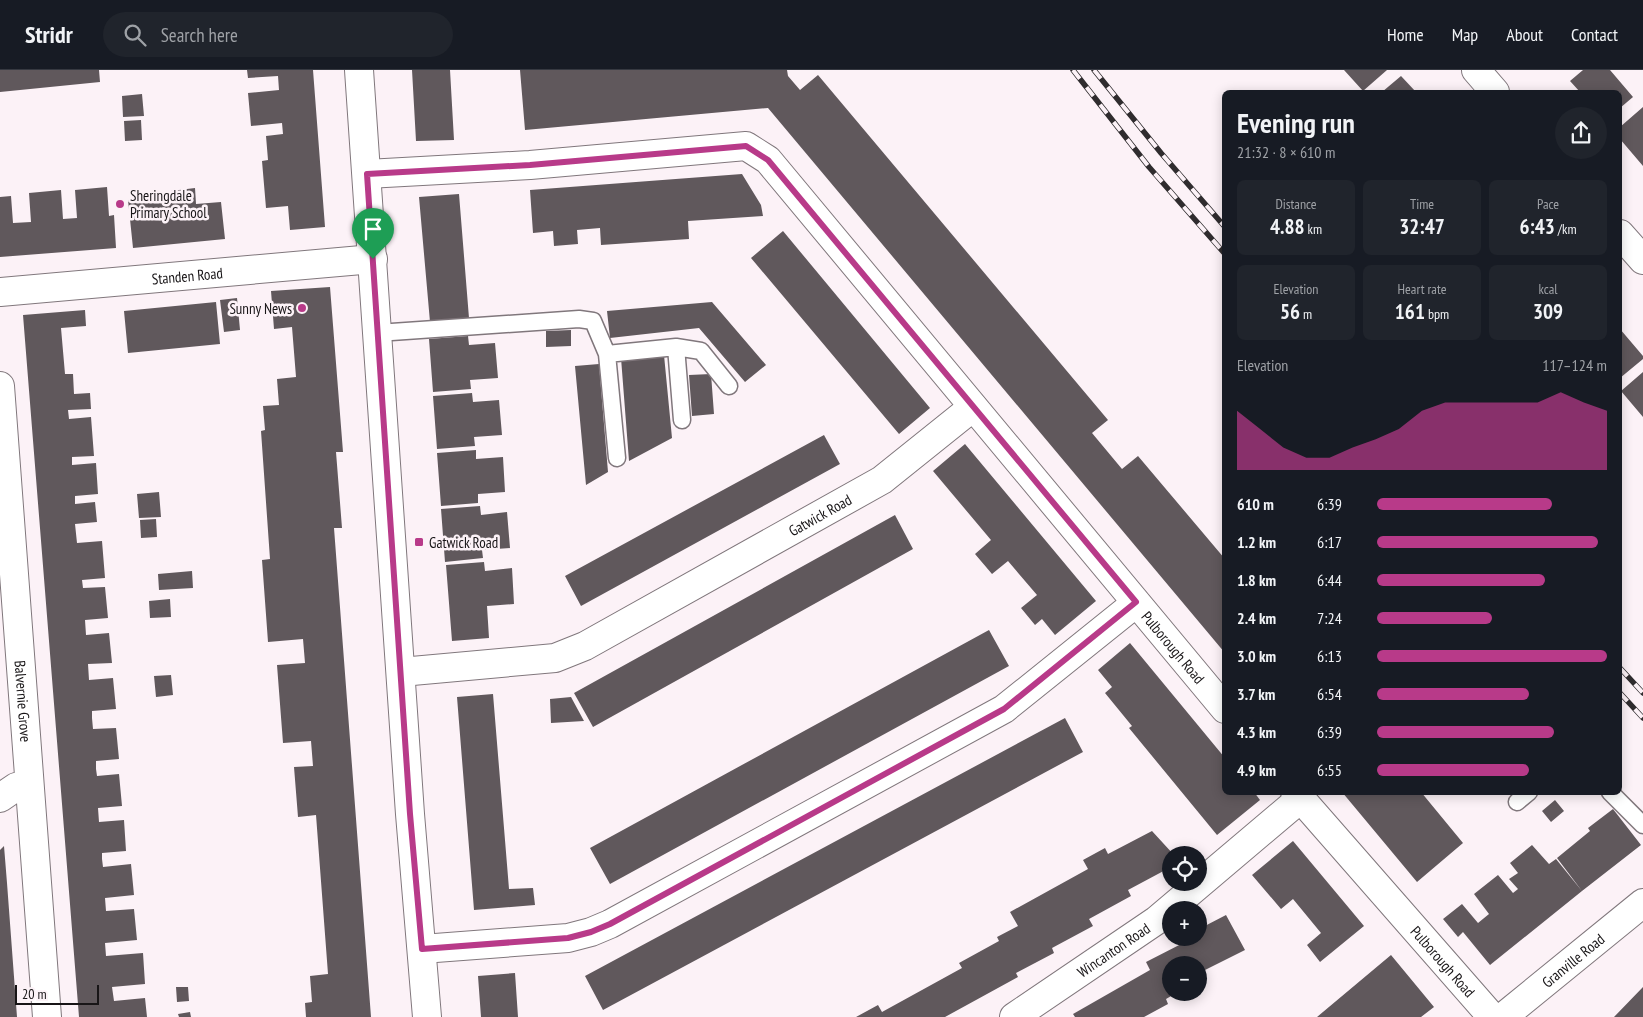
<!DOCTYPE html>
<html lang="en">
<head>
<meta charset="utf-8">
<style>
  :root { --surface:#171b24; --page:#20242c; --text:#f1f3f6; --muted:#9ea1a6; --line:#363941; --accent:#b83a89 }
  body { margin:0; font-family:"PT Sans Narrow",sans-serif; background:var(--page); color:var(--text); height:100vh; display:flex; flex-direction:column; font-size:19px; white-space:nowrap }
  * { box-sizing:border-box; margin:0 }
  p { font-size:16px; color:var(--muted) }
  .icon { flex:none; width:28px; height:28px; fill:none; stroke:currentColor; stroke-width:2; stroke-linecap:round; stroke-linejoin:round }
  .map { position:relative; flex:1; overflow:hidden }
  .drawer { position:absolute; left:1222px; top:20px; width:400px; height:705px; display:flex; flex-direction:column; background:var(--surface); border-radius:8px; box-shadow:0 2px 12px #0003 }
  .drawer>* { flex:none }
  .tools { position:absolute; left:1162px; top:776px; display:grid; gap:10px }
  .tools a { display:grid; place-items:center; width:45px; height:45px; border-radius:50%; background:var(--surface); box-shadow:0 2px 12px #0003; font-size:25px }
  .scale { position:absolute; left:15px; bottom:12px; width:84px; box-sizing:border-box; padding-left:5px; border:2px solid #181517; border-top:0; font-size:14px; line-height:18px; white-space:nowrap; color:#181517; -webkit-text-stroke:4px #fcf2f7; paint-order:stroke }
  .pin { position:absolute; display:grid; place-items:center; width:42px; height:42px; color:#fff; margin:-51px -21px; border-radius:50% 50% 50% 0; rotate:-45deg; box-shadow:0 0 5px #0007 }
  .pin .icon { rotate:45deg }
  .round { display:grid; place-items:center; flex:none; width:52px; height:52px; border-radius:26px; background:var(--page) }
  .overview { display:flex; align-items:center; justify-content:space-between; height:85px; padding:0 15px }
  h1 { font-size:28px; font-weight:700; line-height:38px }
  .figures { display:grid; grid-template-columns:repeat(3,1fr); gap:8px; height:85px; padding:5px 15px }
  .figures div { display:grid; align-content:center; border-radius:8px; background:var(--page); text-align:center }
  .figures b { font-size:21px; font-weight:700 }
  .figures small { font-size:14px; font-weight:400 }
  .figures p { font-size:14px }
  .chart { height:140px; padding:10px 15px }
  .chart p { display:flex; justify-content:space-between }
  .chart svg { width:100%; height:90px; margin-top:5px; fill:var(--accent); opacity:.7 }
  ul { padding:0 15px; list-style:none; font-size:16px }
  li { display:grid; grid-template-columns:80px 60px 1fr; align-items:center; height:38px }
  li i { height:12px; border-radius:6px; background:var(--accent) }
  header { display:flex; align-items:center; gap:30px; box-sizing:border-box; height:70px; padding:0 25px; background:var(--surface); border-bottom:1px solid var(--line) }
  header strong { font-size:24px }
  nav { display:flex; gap:28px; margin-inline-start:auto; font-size:18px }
  .search { width:350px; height:45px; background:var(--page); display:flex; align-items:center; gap:12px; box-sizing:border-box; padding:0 18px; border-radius:28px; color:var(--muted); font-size:19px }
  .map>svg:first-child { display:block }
  .building { fill:#60585c }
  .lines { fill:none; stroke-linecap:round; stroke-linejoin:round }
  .lane-casing { stroke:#80777c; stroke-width:19 }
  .street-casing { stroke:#80777c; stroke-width:30 }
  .secondary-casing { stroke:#80777c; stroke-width:30 }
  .lane { stroke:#fff; stroke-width:16 }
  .street { stroke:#fff; stroke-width:28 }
  .secondary { stroke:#fff; stroke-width:28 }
  .rail-casing { stroke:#2f2c2e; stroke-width:5.5 }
  .rail { stroke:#fcf2f7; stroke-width:4; stroke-dasharray:11; stroke-linecap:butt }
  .route-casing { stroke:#fff; stroke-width:10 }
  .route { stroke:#b83a89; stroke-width:6 }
  .poi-dot { fill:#b83a89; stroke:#fcf2f7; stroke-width:2 }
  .labels { text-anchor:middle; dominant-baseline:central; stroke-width:5; stroke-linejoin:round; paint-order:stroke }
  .poi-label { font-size:15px; fill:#181517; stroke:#fcf2f7; text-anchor:start }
  .street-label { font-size:15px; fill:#181517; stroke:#fcf2f7 }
</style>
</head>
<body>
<header>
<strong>Stridr</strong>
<div class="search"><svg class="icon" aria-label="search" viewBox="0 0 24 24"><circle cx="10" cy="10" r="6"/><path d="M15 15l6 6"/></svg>Search here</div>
<nav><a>Home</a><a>Map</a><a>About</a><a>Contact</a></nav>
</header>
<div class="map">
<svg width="1643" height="947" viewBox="0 0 1643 947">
  <rect width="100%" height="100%" fill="#fcf2f7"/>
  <path class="building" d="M0 0H99L100 12 0 22Z
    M247 0H313L325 157 290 160 288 136 266 138 262 91 268 90 266 66 283 64 282 53 251 56 248 23 279 20 278 6 248 8Z
    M412 0H450L454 70 416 71Z
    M520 0H787L788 6 800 20 818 5 1108 350 1092 363 1122 399 1138 386 1225 489V583L768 38 525 60Z
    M1344 0H1387L1363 21Z
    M1583 0H1610L1633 27 1620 38V22H1580L1570 11Z
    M1401 6 1416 22H1382Z
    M142 24 144 46 123 47 122 26Z
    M1643 37V96L1620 69V57Z
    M141 50 142 70 125 71 124 51Z
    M742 104 761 135 763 146 688 151 689 169 601 175 600 158 577 160 578 174 554 176 553 161 533 163 530 120Z
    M107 117 109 146 114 145 116 178 0 187V127L11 126 13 153 31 152 29 123 61 120 63 149 77 148 75 120Z
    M195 118 196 134 221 132 225 169 133 178 128 130 172 126 171 121Z
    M459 124 469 248 430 252 419 127Z
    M783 161 930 338 899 364 751 188Z
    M330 217 343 382H336L342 458H334L371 947H306L305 933 312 932 310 906 328 904 316 745 298 747 294 697 313 696 311 671 283 673 277 595 305 593 303 569 268 572 262 490 270 489 261 361 265 360 263 336 279 335 277 309 296 307 292 257 274 259 271 221Z
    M237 228 240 260 224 262 220 230Z
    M216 232 220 274 128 283 124 241Z
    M712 232 766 295 745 312 699 258 610 268 607 241Z
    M85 240 86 256 61 258 65 304H73L74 324 90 323 91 339 68 340 69 349 91 347 94 386 72 387V395L96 393 98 424 75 426V434L95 432 97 452 75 454 77 473 102 471 105 508 82 510 83 518 105 517 108 548 85 550 86 565 109 563 112 593 88 594 89 610 113 608 116 639 92 641V648L93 659 116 658 119 689 96 691V699L97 706 119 704 122 736 98 738 99 752 124 750 126 781 102 783V789L103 797 131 794 134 825 105 828 106 841 134 839 137 870 105 873 106 886 143 883 145 914 112 917 114 931 145 928 147 947H79L23 245Z
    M1620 259 1643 286V289L1620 308Z
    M571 260V276L546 277V261Z
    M468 266 469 275 495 273 498 308 470 310 471 319 433 322 429 269Z
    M664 285 672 368 629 391 621 288Z
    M599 294 608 402 586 415 575 296Z
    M1643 302V347L1621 321Z
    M711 304 714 344 692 346 689 305Z
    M472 323 473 332 499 330 502 365 474 367 475 376 437 379 433 326Z
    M824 365 840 394 581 536 565 506Z
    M965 374 1096 531 1055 565 1042 549 1035 555 1021 538 1037 525 1008 491 992 504 975 484 991 470 933 401Z
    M476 380V389L503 387 505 422 478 424V433L441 436 437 383Z
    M159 422 161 447 139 448 137 424Z
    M480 436 481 445 507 442 510 478 482 480 483 488 445 492 441 439Z
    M895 445 913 479 593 657 574 623Z
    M156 449 157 467 141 468 140 450Z
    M484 492 485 501 512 498 514 534 487 536 489 568 452 571 446 495Z
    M192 501 193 518 159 520 158 504Z
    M170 529 171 547 150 548 149 531Z
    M989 560 1009 596 610 814 590 778Z
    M1130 573 1225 688V722H1254L1260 730 1217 765 1129 658 1132 656 1105 623 1112 617 1098 600Z
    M171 605 173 625 156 627 154 606Z
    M493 624 509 819 533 818 535 835 474 840 457 627Z
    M571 627 584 651 551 653 550 629Z
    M1065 648 1083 682 603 940 585 906Z
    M1342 722H1421L1463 773 1417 812Z
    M1555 730 1564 741 1551 752 1542 741Z
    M1613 739 1641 775 1582 821 1557 788 1590 761 1588 758Z
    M1152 761 1174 785H1171V797L1128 820 1131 826 1089 849 1093 856 1052 878 1054 883 1016 903 1018 907 945 947H856L878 935 882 942 962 898 959 893 999 871 997 867 1018 856 1010 842 1088 799 1083 790 1105 778 1108 784Z
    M1293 771 1364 856 1320 892 1307 875 1321 863 1293 829 1281 839 1252 805Z
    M1532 775 1549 794 1556 789 1582 821 1490 895 1463 862 1458 867 1443 849 1462 834 1478 853 1489 844 1474 824 1498 805 1513 823 1518 819 1509 809 1518 803 1510 793Z
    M4 776 7 813 17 947H0V780Z
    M1226 845 1245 880 1203 901 1206 908 1199 912V895H1171V922H1178L1166 929 1168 934 1144 947H1075L1073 944 1150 900 1146 892 1187 871 1185 868H1199V859Z
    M1391 885 1434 937 1421 947H1317Z
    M515 903 518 947H481L478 906Z
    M176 917H188L189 931 177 932Z
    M1643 917V947H1614Z
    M190 942 191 947H179L178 944Z"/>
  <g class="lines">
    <g class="lane-casing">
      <path id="lane" d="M377 263 579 249 593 251 607 284 676 277 701 281 729 316
        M676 277 682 350
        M607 284 617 388
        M1610 722 1643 755
        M1517 732 1529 722"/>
    </g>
    <g class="street-casing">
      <g id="street">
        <path d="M1476 0 1495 22"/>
        <path id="s1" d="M367 104 530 95 746 76 768 90 1225 639"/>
        <path d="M1620 164 1643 190"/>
        <path id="s2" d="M0 222 373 189"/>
        <path id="s3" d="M0 316 47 947"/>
        <path id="s4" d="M401 602 555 588 585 576 882 410 973 337"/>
        <path id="s5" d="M1295 722 1492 947"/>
        <path d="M0 728 16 717 29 714"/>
        <path d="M422 879 568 868 591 862 610 854 1004 639 1136 533"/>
        <path id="s6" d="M1014 947 1157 850 1300 729"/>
        <path id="s7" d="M1503 947 1643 833"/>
      </g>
    </g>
    <g class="secondary-casing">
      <path id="secondary" d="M359 0 410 744 427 947"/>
    </g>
    <use href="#lane" class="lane"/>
    <use href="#street" class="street"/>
    <use href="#secondary" class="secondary"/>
    <g class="rail-casing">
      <path id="rail" d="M1073 0 1149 97 1225 184
        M1094 0 1161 83 1225 157
        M1620 598 1643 623
        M1620 623 1643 648"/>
    </g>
    <use href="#rail" class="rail"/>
  </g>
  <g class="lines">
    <g class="route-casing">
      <path id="route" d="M746 76 768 90 1136 532 1004 639 610 854 591 862 568 868 422 879 410 744 367 104 530 95Z"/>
    </g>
    <use href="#route" class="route"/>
  </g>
  <g class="poi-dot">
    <circle cx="120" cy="134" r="5"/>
    <circle cx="302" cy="238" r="5"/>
    <rect x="414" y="467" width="10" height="10" rx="2.5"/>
  </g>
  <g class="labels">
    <g class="poi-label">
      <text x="130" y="125">Sheringdale<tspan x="130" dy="17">Primary School</tspan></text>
      <text x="292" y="238" text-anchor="end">Sunny News</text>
      <text x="429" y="472">Gatwick Road</text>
    </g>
    <g class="street-label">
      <text stroke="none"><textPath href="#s2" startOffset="188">Standen Road</textPath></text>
      <text stroke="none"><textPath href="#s4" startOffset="456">Gatwick Road</textPath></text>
      <text stroke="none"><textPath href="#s1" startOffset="1040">Pulborough Road</textPath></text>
      <text stroke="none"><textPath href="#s3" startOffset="316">Balvernie Grove</textPath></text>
      <text stroke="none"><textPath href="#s6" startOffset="120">Wincanton Road</textPath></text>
      <text stroke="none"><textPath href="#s7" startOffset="90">Granville Road</textPath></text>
      <text stroke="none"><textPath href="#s5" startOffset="225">Pulborough Road</textPath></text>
    </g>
  </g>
</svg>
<div class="tools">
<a><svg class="icon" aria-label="locate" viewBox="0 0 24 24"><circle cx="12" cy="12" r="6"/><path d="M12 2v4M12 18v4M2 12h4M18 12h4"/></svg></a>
<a>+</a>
<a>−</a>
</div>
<div class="scale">20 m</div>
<div class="pin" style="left:373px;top:189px;background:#1e9e55"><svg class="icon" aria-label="arrive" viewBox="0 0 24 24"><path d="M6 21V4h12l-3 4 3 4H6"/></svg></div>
<section class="drawer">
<div class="overview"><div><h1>Evening run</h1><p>21:32 · 8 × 610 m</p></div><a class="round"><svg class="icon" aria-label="share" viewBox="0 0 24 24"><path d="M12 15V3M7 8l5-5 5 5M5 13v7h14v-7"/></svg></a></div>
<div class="figures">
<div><p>Distance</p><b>4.88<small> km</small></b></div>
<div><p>Time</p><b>32:47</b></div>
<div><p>Pace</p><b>6:43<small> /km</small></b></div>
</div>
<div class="figures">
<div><p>Elevation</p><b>56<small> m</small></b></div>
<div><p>Heart rate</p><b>161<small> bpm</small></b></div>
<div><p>kcal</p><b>309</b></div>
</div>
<div class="chart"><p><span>Elevation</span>117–124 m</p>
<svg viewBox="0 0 160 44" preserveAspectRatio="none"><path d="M0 44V15L10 24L20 33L30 38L40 38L50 33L60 29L70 24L80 15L90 11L100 11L110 11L120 11L130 11L140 6L150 11L160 15V44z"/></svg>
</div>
<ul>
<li><b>610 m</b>6:39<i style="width:76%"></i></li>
<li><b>1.2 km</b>6:17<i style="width:96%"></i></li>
<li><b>1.8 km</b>6:44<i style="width:73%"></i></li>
<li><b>2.4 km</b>7:24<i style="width:50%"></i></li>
<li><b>3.0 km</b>6:13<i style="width:100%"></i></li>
<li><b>3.7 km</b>6:54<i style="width:66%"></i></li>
<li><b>4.3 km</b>6:39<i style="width:77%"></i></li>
<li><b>4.9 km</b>6:55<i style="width:66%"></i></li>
</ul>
</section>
</div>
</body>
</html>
